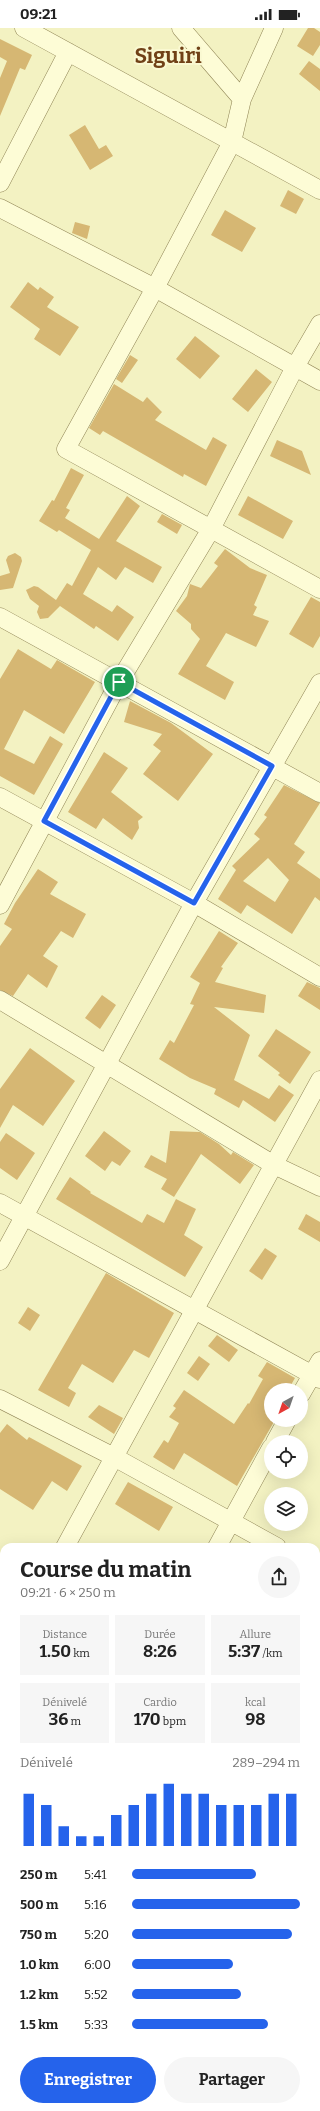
<!DOCTYPE html>
<html lang="fr">
<head>
<meta charset="utf-8">
<style>
  :root { --surface:#fff; --page:#f6f6f6; --text:#222; --muted:#767676; --accent:#2563eb }
  body { margin:0; font-family:Bitter,serif; background:var(--page); color:var(--text); height:100vh; display:flex; flex-direction:column; font-size:15px; white-space:nowrap }
  * { box-sizing:border-box; margin:0 }
  p { font-size:13px; color:var(--muted) }
  .icon { flex:none; width:22px; height:22px; fill:none; stroke:currentColor; stroke-width:2; stroke-linecap:round; stroke-linejoin:round }
  .map { position:relative; flex:1; overflow:hidden }
  .details { position:absolute; left:0px; top:1515px; width:320px; height:568px; display:flex; flex-direction:column; background:var(--surface); border-radius:12px 12px 0 0; box-shadow:0 4px 16px #0002 }
  .details>* { flex:none }
  .needle { width:26px; rotate:220deg }
  .buttons { position:absolute; left:264px; top:1355px; display:grid; gap:8px }
  .buttons a { display:grid; place-items:center; width:44px; height:44px; border-radius:50%; background:var(--surface); box-shadow:0 4px 16px #0002; font-size:20px }
  .pin { position:absolute; display:grid; place-items:center; width:34px; height:34px; color:#fff; margin:-17px; border:2px solid #fff; border-radius:50%; box-shadow:0 1px 4px #0007 }
  .round { display:grid; place-items:center; flex:none; width:42px; height:42px; border-radius:21px; background:var(--page) }
  .summary { display:flex; align-items:center; justify-content:space-between; height:68px; padding:0 20px }
  h1 { font-size:22px; font-weight:700; line-height:30px }
  .metrics { display:grid; grid-template-columns:repeat(3,1fr); gap:6px; height:68px; padding:4px 20px }
  .metrics div { display:grid; align-content:center; border-radius:0px; background:var(--page); text-align:center }
  .metrics b { font-size:17px; font-weight:700 }
  .metrics small { font-size:11px; font-weight:400 }
  .metrics p { font-size:11px }
  .chart { height:112px; padding:8px 20px }
  .chart p { display:flex; justify-content:space-between }
  .chart svg { width:100%; height:72px; margin-top:4px; stroke:var(--accent); stroke-width:6 }
  .cta { display:flex; gap:8px; margin-top:auto; padding:8px 20px }
  .cta a { flex:1; height:46px; border-radius:24px; background:var(--accent); color:#fff; font-size:16px; font-weight:700; line-height:46px; text-align:center }
  .cta a+a { background:var(--page); color:var(--text) }
  ul { padding:0 20px; list-style:none; font-size:13px }
  li { display:grid; grid-template-columns:64px 48px 1fr; align-items:center; height:30px }
  li i { height:10px; border-radius:5px; background:var(--accent) }
  .status { display:flex; justify-content:space-between; align-items:center; height:28px; padding:0 20px; background:var(--surface); direction:ltr }
  .status svg { height:11px; fill:currentColor }
  .map>svg:first-child { display:block }
  .building { fill:#d6b773; fill-rule:evenodd }
  .lines { fill:none; stroke-linecap:round; stroke-linejoin:round }
  .minor-casing { stroke:#908556; stroke-width:19 }
  .minor { stroke:#fdfcd6; stroke-width:18 }
  .route-casing { stroke:#fff; stroke-width:8 }
  .route { stroke:#2563eb; stroke-width:5 }
  .labels { text-anchor:middle; dominant-baseline:central; stroke-width:4; stroke-linejoin:round; paint-order:stroke }
  .town-label { font-size:21px; font-weight:bold; fill:#704116; stroke:#faf9d2 }
</style>
</head>
<body>
<div class="status"><b>09:21</b><svg viewBox="0 0 49 12"><path d="M0 12V9h3v3zM5 12V6h3v6zM10 12V3h3v9zM15 12V0h3v12zM26 1h20v11H26zM47 4h2v5h-2z"/></svg></div>
<div class="map">
<svg width="320" height="2083" viewBox="0 0 320 2083">
  <rect width="100%" height="100%" fill="#f3f2c2"/>
  <path class="building" d="M308 0H314L320 4V17L313 28 297 18Z
    M0 11 32 27 25 42 20 40 0 88V50L7 33 0 29Z
    M309 33 320 41V63L299 46Z
    M85 97 99 121 106 117 113 128 90 142 69 107Z
    M288 162 304 171 296 186 280 178Z
    M225 182 256 200 242 224 211 207Z
    M75 194 90 198 87 211 72 205Z
    M28 254 38 262 40 259 54 269 47 279 79 299 60 328 34 311 40 301 10 279Z
    M195 308 220 328 200 351 176 331Z
    M130 327 138 332 122 355 116 351Z
    M256 341 272 354 248 384 232 371Z
    M114 356 143 374 147 369 162 384 155 392 206 422 213 409 227 417 206 458 184 446 183 449 103 403 100 407 89 400Z
    M277 412 302 423 311 447 270 428Z
    M71 440 84 447 66 480 70 482 65 490 99 511 127 468 140 478 116 513 162 539 153 555 125 539 116 552 98 539 83 566 112 584 117 577 134 589 118 613 96 598 94 601 60 578 48 590 40 591 37 584 39 578 30 571 26 562 34 558 38 559 56 572 67 555 72 558 91 522 59 502 57 504 39 493 52 472 54 473Z
    M248 468 293 493 283 511 238 487Z
    M162 486 182 497 177 506 157 494Z
    M225 521 250 540 267 547 254 577 257 579 253 587 269 593 256 619 226 605 206 638 234 654 225 672 178 646 200 611 191 601V596L176 583 187 568 190 556 201 560 218 538 214 535Z
    M15 525 21 529 22 533 13 560 0 562V548L10 545 6 532 8 528Z
    M311 569 320 574V608L313 620 289 606Z
    M18 621 51 641 57 632 95 654 64 706 24 682 4 721 34 736 50 708 63 716 34 767 0 748V651Z
    M130 673 171 695 213 726 178 773 143 746 161 723 153 717 162 706 124 694Z
    M104 724 128 740 111 764 143 789 138 793 139 800 132 812 103 790 96 801 68 784Z
    M284 757 320 775 294 816 305 824 297 835 320 851V873L315 869 292 906 247 877 241 886 218 871 236 842 232 838 260 811 254 806 267 789 264 787ZM268 830 289 852 275 874 243 853Z
    M38 841 58 854 50 866 86 886 73 910 61 903 43 928 58 938 47 960 28 946 13 968 0 962V918L12 901 4 896 15 875Z
    M219 903 238 915 221 939 223 940 215 954 266 967 264 985 214 979 250 1007 234 1052 269 1071 279 1057 294 1067 275 1094 243 1072 239 1080 214 1066 216 1061 190 1050 159 1031 170 1012 174 1015 194 977 190 976 200 955 190 949Z
    M307 954 320 960V982L298 968Z
    M102 967 116 977 100 1001 85 990Z
    M276 1001 311 1024 290 1056 278 1047 280 1045 258 1028Z
    M30 1020 75 1053 43 1098 13 1077 0 1100V1061Z
    M104 1103 131 1123 120 1138 112 1133 105 1143 85 1128Z
    M170 1103 200 1104 219 1116 231 1127 233 1124 254 1137 240 1156 201 1126 174 1169 161 1161 167 1151 144 1139 151 1127 166 1135Z
    M6 1105 35 1125 17 1152 0 1140V1114Z
    M70 1149 91 1164 90 1165 142 1195 147 1186 164 1195 176 1171 196 1181 184 1207 203 1219 185 1249 56 1171Z
    M306 1186 320 1194V1214L298 1201Z
    M265 1220 277 1228 262 1252 249 1243Z
    M106 1245 174 1285 149 1330 134 1322 113 1355 82 1336 68 1360 76 1365 69 1379 38 1362Z
    M28 1279 40 1287 30 1303 18 1295Z
    M217 1307 238 1322 229 1334 208 1318Z
    M199 1328 210 1336 198 1353 187 1345Z
    M267 1334 295 1350 288 1362H271V1392H275L237 1458 184 1425 174 1442 153 1429 164 1412 168 1415 179 1395 169 1389 176 1380 173 1378 184 1362 234 1396 248 1375 249 1376 263 1351 258 1348Z
    M99 1377 123 1390 114 1406 88 1389Z
    M7 1396 27 1412 29 1409 82 1438 67 1463 52 1453 33 1482 0 1461V1405Z
    M128 1454 173 1479 159 1503 115 1476Z"/>
  <g class="lines">
    <g class="minor-casing">
      <path id="minor" d="M24 0 320 162
        M181 0 242 71
        M274 0 242 71 232 114 155 260 66 421 320 561
        M0 155 68 24
        M0 180 155 260 320 353
        M0 589 320 765
        M0 769 194 875 320 949
        M0 877 119 654 211 501 295 339 320 296
        M0 972 274 1137 320 1159
        M0 1175 320 1351
        M0 1233 194 875 320 655
        M301 1366 320 1333
        M0 1371 114 1429 277 1519
        M275 1414 287 1392
        M65 1519 320 1052
        M217 1519 271 1420
        M316 1540 320 1542
        M0 1564 4 1566
        M0 1637 4 1630
        M316 1738 320 1740
        M316 1761 320 1754
        M0 1765 4 1767
        M0 1923 4 1915
        M316 1935 320 1937
        M0 1975 4 1978
        M0 2021 4 2014
        M167 2079 173 2083
        M143 2083 145 2079"/>
    </g>
    <use href="#minor" class="minor"/>
  </g>
  <g class="lines">
    <g class="route-casing">
      <path id="route" d="M119 654 272 738 194 875 44 793Z"/>
    </g>
    <use href="#route" class="route"/>
  </g>
  <g class="labels">
    <g class="town-label">
      <text x="168" y="28">Siguiri</text>
    </g>
  </g>
</svg>
<div class="buttons">
<a><svg class="needle" viewBox="-14 -14 28 28"><path d="M0-13l5 13h-10z" fill="#e53935"/><path d="M0 13l5-13h-10z" fill="#767676"/></svg></a>
<a><svg class="icon" aria-label="locate" viewBox="0 0 24 24"><circle cx="12" cy="12" r="6"/><path d="M12 2v4M12 18v4M2 12h4M18 12h4"/></svg></a>
<a><svg class="icon" aria-label="layers" viewBox="0 0 24 24"><path d="M12 4l9 5-9 5-9-5zM3 14l9 5 9-5"/></svg></a>
</div>
<div class="pin" style="left:119px;top:654px;background:#1e9e55"><svg class="icon" aria-label="arrive" viewBox="0 0 24 24"><path d="M6 21V4h12l-3 4 3 4H6"/></svg></div>
<section class="details">
<div class="summary"><div><h1>Course du matin</h1><p>09:21 · 6 × 250 m</p></div><a class="round"><svg class="icon" aria-label="share" viewBox="0 0 24 24"><path d="M12 15V3M7 8l5-5 5 5M5 13v7h14v-7"/></svg></a></div>
<div class="metrics">
<div><p>Distance</p><b>1.50<small> km</small></b></div>
<div><p>Durée</p><b>8:26</b></div>
<div><p>Allure</p><b>5:37<small> /km</small></b></div>
</div>
<div class="metrics">
<div><p>Dénivelé</p><b>36<small> m</small></b></div>
<div><p>Cardio</p><b>170<small> bpm</small></b></div>
<div><p>kcal</p><b>98</b></div>
</div>
<div class="chart"><p><span>Dénivelé</span>289–294 m</p>
<svg viewBox="0 0 160 44" preserveAspectRatio="none"><path d="M5 44V12M15 44V19M25 44V32M35 44V38M45 44V38M55 44V25M65 44V19M75 44V12M85 44V6M95 44V12M105 44V12M115 44V19M125 44V19M135 44V19M145 44V12M155 44V12"/></svg>
</div>
<ul>
<li><b>250 m</b>5:41<i style="width:74%"></i></li>
<li><b>500 m</b>5:16<i style="width:100%"></i></li>
<li><b>750 m</b>5:20<i style="width:95%"></i></li>
<li><b>1.0 km</b>6:00<i style="width:60%"></i></li>
<li><b>1.2 km</b>5:52<i style="width:65%"></i></li>
<li><b>1.5 km</b>5:33<i style="width:81%"></i></li>
</ul>
<div class="cta"><a>Enregistrer</a><a>Partager</a></div>
</section>
</div>
</body>
</html>
